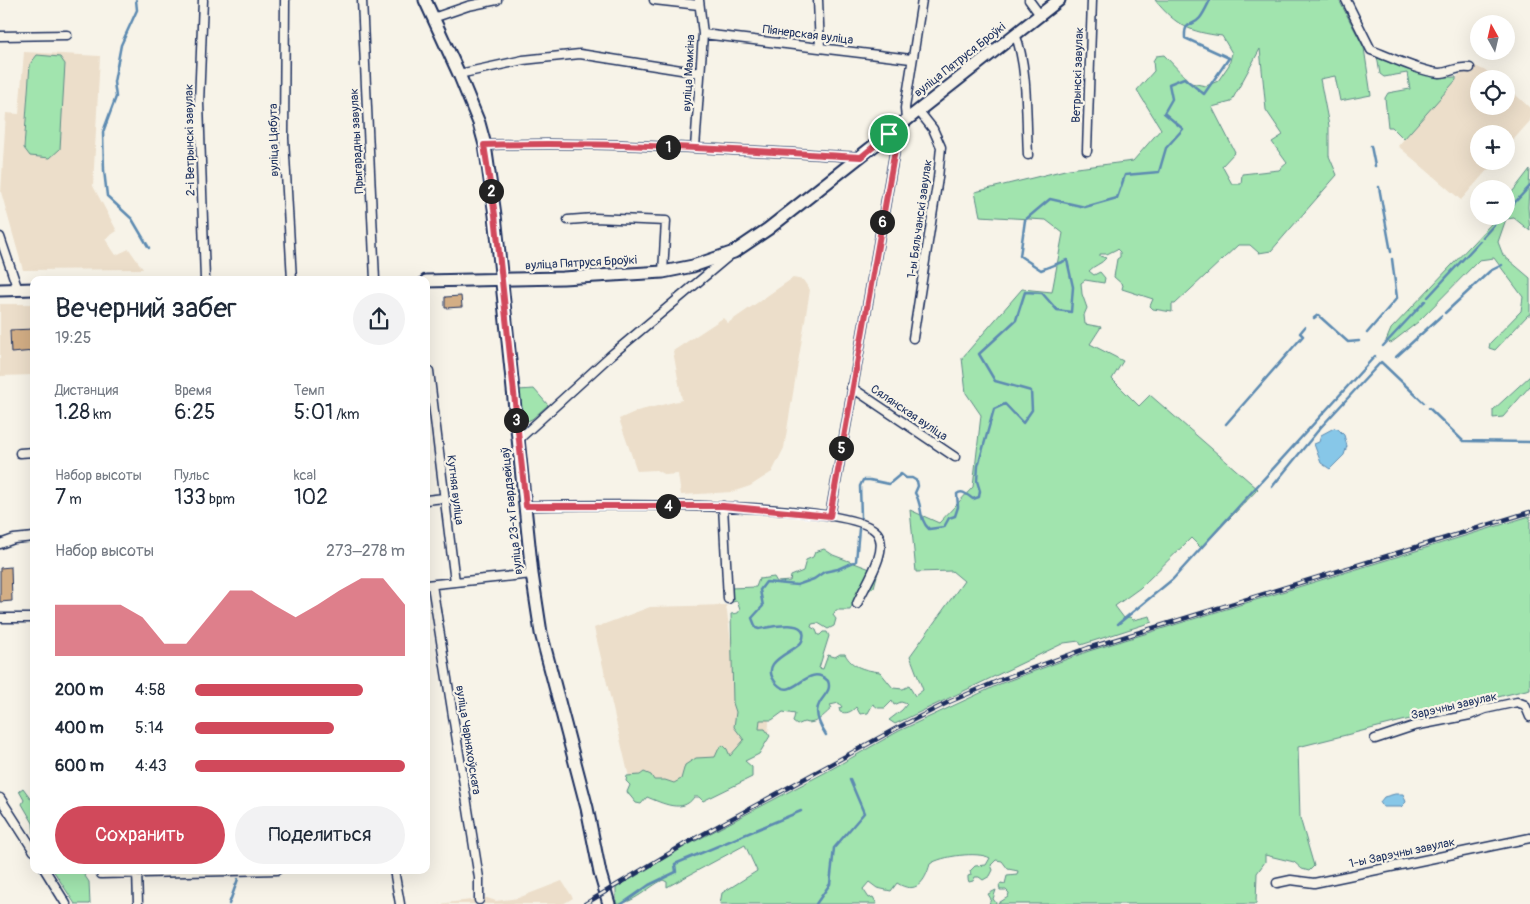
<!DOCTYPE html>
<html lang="ru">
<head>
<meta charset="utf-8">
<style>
  :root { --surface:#fff; --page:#f2f2f3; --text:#1f2937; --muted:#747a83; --accent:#d1495b }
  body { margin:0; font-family:Pangolin,sans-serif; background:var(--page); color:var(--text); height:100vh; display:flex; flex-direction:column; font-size:19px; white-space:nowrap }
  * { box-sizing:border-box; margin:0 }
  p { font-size:16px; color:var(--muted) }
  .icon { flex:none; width:28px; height:28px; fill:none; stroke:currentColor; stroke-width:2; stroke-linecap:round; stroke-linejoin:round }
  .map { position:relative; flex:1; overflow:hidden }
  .details { position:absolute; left:30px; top:276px; width:400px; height:598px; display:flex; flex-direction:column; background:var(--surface); border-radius:10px; box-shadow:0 5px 20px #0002 }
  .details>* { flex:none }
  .needle { width:32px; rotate:352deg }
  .controls { position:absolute; left:1470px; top:15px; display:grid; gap:10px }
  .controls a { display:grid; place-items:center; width:45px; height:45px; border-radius:50%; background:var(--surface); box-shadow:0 5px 20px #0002; font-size:25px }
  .pin { position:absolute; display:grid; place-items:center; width:42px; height:42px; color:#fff; margin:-21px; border:2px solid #fff; border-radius:50%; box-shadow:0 1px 5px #0007 }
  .km { position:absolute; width:25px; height:25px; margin:-12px; border-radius:50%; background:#222; color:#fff; font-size:14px; line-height:25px; text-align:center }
  .round { display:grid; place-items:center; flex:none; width:52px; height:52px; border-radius:26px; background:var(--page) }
  .headline { display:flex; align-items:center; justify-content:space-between; height:85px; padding:0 25px }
  h1 { font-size:28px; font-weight:600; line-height:38px }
  .metrics { display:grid; grid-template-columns:repeat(3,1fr); gap:8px; height:85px; padding:5px 25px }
  .metrics div { display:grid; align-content:center }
  .metrics b { font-size:21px; font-weight:600 }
  .metrics small { font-size:14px; font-weight:400 }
  .metrics p { font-size:14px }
  .chart { height:140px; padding:10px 25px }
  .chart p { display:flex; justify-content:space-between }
  .chart svg { width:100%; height:90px; margin-top:5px; fill:var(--accent); opacity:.7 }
  .action { display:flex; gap:10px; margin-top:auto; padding:10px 25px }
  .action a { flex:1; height:58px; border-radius:30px; background:var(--accent); color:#fff; font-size:20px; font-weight:600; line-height:58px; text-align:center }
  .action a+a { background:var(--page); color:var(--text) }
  ul { padding:0 25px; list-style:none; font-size:16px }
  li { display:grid; grid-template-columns:80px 60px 1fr; align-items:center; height:38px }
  li i { height:12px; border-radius:6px; background:var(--accent) }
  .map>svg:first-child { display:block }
  .built { fill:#ecdeca }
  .green { fill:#a1e4ae; stroke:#5e8a86; fill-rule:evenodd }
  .water { fill:#87c7e8; stroke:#5c8ab1 }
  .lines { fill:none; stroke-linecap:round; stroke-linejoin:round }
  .stream { stroke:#5c8ab1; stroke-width:2.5 }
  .building { fill:#d3ae85; stroke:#1b2f5e }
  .street-casing { stroke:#1b2f5e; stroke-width:11 }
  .secondary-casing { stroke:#1b2f5e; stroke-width:15 }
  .street { stroke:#f7f3e8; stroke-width:8 }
  .secondary { stroke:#f7f3e8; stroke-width:11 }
  .rail-casing { stroke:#1b2f5e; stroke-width:4.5 }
  .rail { stroke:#f7f3e8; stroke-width:2.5; stroke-dasharray:8; stroke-linecap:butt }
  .route-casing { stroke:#fff; stroke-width:10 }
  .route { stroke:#d1495b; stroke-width:6 }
  .labels { text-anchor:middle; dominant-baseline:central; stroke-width:4.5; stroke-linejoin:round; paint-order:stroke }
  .street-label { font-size:12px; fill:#1b2f5e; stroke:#f7f3e8 }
</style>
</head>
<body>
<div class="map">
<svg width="1530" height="904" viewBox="0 0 1530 904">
  <rect width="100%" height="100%" fill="#f7f3e8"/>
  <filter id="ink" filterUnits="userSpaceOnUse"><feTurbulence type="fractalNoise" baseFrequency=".02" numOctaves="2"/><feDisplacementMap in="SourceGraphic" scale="10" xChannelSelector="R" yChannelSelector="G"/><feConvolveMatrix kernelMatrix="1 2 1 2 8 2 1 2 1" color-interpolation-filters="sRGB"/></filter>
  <g filter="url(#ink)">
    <path class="built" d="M24 52 100 56 93 186 117 231 105 239 116 255 129 249 143 269 23 270 1 192 6 113 19 114Z
      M1467 65H1473L1492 74 1498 79H1479V106H1506V86L1530 108V121L1506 148V134H1479V161H1495L1461 200 1398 146Z
      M793 278 803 280 810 290 784 448 772 472 750 486 732 492 681 495 678 474 665 475 656 470 637 471 619 419 637 411 682 400 673 351 723 318 728 323Z
      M0 304H34V375L0 376Z
      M726 605 741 715 768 710 769 724 767 742 659 792 629 777 594 628 650 607Z
      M562 881 573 898 563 904H438L487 898 496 901 518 898Z"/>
    <path class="green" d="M1155 0H1339L1364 48 1371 95 1340 101 1335 76 1320 79 1329 126V156L1337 175 1271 251 1259 253 1250 245H1238L1175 304H1172V312L1153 309 1150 306 1153 299 1122 289 1123 285 1114 277 1117 259 1120 257V252L1117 249 1107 254H1100V256L1106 258C1102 264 1094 265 1089 271L1094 275 1100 272 1105 278 1104 283 1085 280 1081 283 1082 294 1087 308 1084 315 1085 324 1101 327 1090 344 1123 361 1112 379 1139 406 1150 395 1258 489 1201 548 1191 538 1140 588 1115 606 1124 618 1130 617 1133 620 1150 616 1152 622 1081 645 1079 641 1064 643 895 724 889 720 902 710 907 704 901 702 894 705 892 701 885 708H878L873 704 868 713 860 714 856 707C851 712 847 714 840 712L839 708 842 707 839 703 830 705 832 708C824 715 815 726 804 722L797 725 793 722 795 714 783 712 772 720H760L759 729H765L770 736 759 754 745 761 752 767V777L703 801 699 797H694C683 814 662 803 647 797L641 804 636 803 627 792 630 785 626 781 627 776 640 775 644 772 651 775 654 780H665L674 783 681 779 685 765 696 758 715 757 719 748 723 745 727 749 730 756 744 740 734 727 736 712 733 703 731 614 738 613 740 610 737 601 732 602 729 600 730 588 756 587 759 579 774 577 777 582 790 581 791 576 803 571 806 560 813 557 815 552 824 549 833 555 878 572 874 587 855 599 850 610H836L833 615 836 619 834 626 828 629 818 623 812 624 811 627 816 630 818 635H820L823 632H827L829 636 819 668 823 669 828 655 835 657 840 654H845C852 668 866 670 880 672L893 688 903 689 909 686 915 696 923 690 910 656 964 581 952 571 916 572 910 510 939 523 973 487 981 415 966 393 962 358 1022 289 1052 292 1063 233 1046 220 980 216 975 192 1069 169 1133 161 1161 129 1137 90 1154 71 1153 61 1156 56 1164 55 1191 83 1206 86 1218 81 1229 65 1232 53 1222 36C1190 32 1176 26 1155 0ZM1260 49 1266 110 1283 135 1272 142 1287 163 1279 170 1242 174 1241 184H1232L1222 166 1235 152 1212 107 1231 102Z
      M37 55 60 57 65 64 60 149 50 158 30 156 24 148 30 64Z
      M1377 56C1402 66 1428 79 1456 77V80L1404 139 1392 127H1388L1385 98 1388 93 1410 89 1407 73 1384 77 1380 74Z
      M1530 169 1528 207 1530 231 1514 218 1506 219 1498 242 1503 255 1530 278V315H1528L1495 350 1489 348 1490 343 1521 311 1523 297 1494 258 1479 260 1418 322 1391 343 1386 341 1391 329 1491 224 1496 216H1506V200Z
      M1530 376V386L1503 417 1493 418V410Z
      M534 389 548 405 532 419 525 422 521 418 518 390Z
      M1530 516V689L1298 747 1300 818 1314 866 1309 871 1302 869 1294 862 1265 855V862L1257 873 1256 904H989L991 899 988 894 996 890 993 899 997 904 1008 897 1009 893 1006 890H1000L999 886 1001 883 1005 884 1007 876 1017 875 1018 871 1008 869 1002 861 996 860 991 865 993 870 990 876 983 880 979 877H975L973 881 969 882 968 879V876L971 875 970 871 975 866 986 865 990 858C978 851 941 856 930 864 925 882 916 895 897 883L891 891 877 888 869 882 863 889 869 898 873 897 877 904H720L722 893 757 871 745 845 667 887V882L663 880C648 887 633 904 616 904V888L686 846 828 771 899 731 1002 683 1089 651Z
      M23 788 34 803V836L33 823 22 804 24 800 19 791Z
      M53 870H81L89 882 90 904H75Z"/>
    <path class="water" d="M1334 428 1338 429 1344 435 1347 446 1344 455 1330 469 1321 463 1314 444 1319 442 1321 435Z
      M1395 794H1403L1406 802 1401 807H1383L1380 802 1384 797Z"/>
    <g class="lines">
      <path class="stream" d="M136 0 137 10 121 45 114 82 116 97 103 132 104 170 107 196 132 219 149 248
        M1371 146 1375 166
        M1379 187 1391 252
        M1506 212 1530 186
        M1483 237 1502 216
        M1428 297 1480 241
        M1445 313 1490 271 1502 265
        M1314 318 1318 315 1348 342 1359 341
        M1367 333 1397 298 1392 259
        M1383 346 1425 301
        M1396 357 1441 316
        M1429 408 1463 441 1530 442
        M1226 424 1303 336 1300 333 1305 327
        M1272 487 1321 427 1381 362 1424 403
        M861 517 860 486 863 480H870L889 484 901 474 906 478H912L917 481 918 486 915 493C923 505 918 519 929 529L944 527 949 518 955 516 958 507 957 494C963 489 968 496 973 499L979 497 980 491 977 481 978 466 994 409 1005 404 1023 423 1032 410 1031 391 995 381 979 354 1016 320 1025 292 1042 293 1057 310 1071 312 1073 287 1067 260 1041 270 1020 256 1025 220 1050 199 1085 207 1117 198 1125 175 1159 172 1166 148 1183 129 1164 113 1172 99 1169 84 1184 78 1204 94 1229 58 1185 38C1184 20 1192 28 1200 18 1204 13 1207 6 1210 0
        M1118 624 1173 579 1375 356
        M826 735C802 698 835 699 828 681 807 661 794 702 777 684 755 660 798 652 802 641 812 617 769 627 759 629L756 628 752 618 763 606 760 590 766 582 797 585 814 579 824 572 838 569 856 561 859 529
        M229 904 238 879
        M622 904 649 885 676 872 675 864 801 811
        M816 904 830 884 834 848 864 813 850 780"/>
    </g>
    <path class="building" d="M461 296 462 307 445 308V297Z
      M34 329V351L11 353 10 330Z
      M11 567 12 601 0 602V568Z"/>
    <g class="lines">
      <g class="street-casing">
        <path id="street" d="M203 0 199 103 205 280
          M285 0 284 138 292 280
          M362 0 375 280
          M654 0 699 5
          M818 0 820 48
          M1029 0 1040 15
          M1346 0 1371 50C1390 57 1418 71 1439 73 1451 73 1455 66 1470 68
          M433 18 468 6 497 0
          M703 34 911 59
          M1015 34C1028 65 1026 120 1028 155
          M0 36 67 35
          M459 74 523 60 580 54 700 73
          M906 119 905 108 922 0
          M485 145C610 141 736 150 861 157
          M695 148 703 34 699 0
          M1087 151 1092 0
          M568 220 594 218 666 221 663 272
          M0 237 18 290
          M913 338 938 178 941 147 933 129 918 110
          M429 371 455 582
          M851 387 955 457
          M518 440 610 356 729 256
          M20 453 34 452
          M426 500 444 498
          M526 506C576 506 857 498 878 534 889 552 864 586 857 604
          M723 506 728 599
          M830 516 895 150 889 133
          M0 544 14 539 34 537
          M426 585 532 574
          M432 585 479 878V900
          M0 618H34
          M1375 739 1414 726 1470 715 1485 709 1517 702 1525 705 1530 717
          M0 798 34 851
          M45 870 66 904
          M137 870 138 904
          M394 870 400 904
          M101 874 277 870
          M1277 883 1291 880 1314 883 1530 838"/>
      </g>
      <g class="secondary-casing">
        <path id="secondary" d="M425 0 459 74 479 123 485 145 495 215 532 574 541 633 587 808 600 873 609 904
          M426 281 563 278 663 272 693 266 734 252 768 229 1059 0
          M0 290 34 289"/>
      </g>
      <use href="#street" class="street"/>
      <use href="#secondary" class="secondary"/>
      <g class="rail-casing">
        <path id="rail" d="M585 904 685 844 897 728 949 702 1000 680 1088 648 1530 512"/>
      </g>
      <use href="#rail" class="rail"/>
    </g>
  </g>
  <g class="lines" filter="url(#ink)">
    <g class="route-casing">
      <path id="route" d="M889 134 895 150 830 516 723 506H526L495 215 484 145C610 141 736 150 861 157Z"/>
    </g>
    <use href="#route" class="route"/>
  </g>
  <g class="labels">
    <g class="street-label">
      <text transform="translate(808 35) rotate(7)">Піянерская вуліца</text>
      <text transform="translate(960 60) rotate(-38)">вуліца Пятруся Броўкі</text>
      <text transform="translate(689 73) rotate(-87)">вуліца Мамкіна</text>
      <text transform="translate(1078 75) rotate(-88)">Ветрынскі завулак</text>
      <text transform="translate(190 140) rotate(-91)">2-і Ветрынскі завулак</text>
      <text transform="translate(274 140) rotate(-91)">вуліца Цябута</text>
      <text transform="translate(357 141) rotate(-93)">Прыгарадны завулак</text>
      <text transform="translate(920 219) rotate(-82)">1-ы Бяльчанскі завулак</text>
      <text transform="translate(581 263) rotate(-3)">вуліца Пятруся Броўкі</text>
      <text transform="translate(909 413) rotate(34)">Сялянская вуліца</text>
      <text transform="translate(455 490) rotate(83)">Кутняя вуліца</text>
      <text transform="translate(512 511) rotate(-96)">вуліца 23-х Гвардзейцаў</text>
      <text transform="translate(1454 706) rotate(-13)">Зарэчны завулак</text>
      <text transform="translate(468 740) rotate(81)">вуліца Чарняхоўскага</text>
      <text transform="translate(1402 853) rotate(-12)">1-ы Зарэчны завулак</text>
    </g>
  </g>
</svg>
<div class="controls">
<a><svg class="needle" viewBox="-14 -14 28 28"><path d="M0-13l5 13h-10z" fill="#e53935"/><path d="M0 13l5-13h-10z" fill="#747a83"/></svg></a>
<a><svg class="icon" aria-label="locate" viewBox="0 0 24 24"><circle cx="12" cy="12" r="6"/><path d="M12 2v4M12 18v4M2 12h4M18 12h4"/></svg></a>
<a>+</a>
<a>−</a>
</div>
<div class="pin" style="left:889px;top:134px;background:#1e9e55"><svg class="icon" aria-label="arrive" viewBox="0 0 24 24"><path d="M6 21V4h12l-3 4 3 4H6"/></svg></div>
<b class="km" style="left:668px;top:147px">1</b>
<b class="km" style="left:491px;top:191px">2</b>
<b class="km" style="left:516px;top:420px">3</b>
<b class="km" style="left:668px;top:506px">4</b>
<b class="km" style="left:841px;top:448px">5</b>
<b class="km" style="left:882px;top:222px">6</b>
<section class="details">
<div class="headline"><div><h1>Вечерний забег</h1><p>19:25</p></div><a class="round"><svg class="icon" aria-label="share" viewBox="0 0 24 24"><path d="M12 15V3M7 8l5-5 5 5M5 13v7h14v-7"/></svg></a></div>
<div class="metrics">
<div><p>Дистанция</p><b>1.28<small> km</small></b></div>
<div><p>Время</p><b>6:25</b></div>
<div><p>Темп</p><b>5:01<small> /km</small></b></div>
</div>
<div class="metrics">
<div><p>Набор высоты</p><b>7<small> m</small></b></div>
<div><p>Пульс</p><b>133<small> bpm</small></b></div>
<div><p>kcal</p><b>102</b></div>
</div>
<div class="chart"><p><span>Набор высоты</span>273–278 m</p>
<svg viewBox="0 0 160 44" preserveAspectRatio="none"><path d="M0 44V19L10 19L20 19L30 19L40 25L50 38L60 38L70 25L80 12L90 12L100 19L110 25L120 19L130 12L140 6L150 6L160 19V44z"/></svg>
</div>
<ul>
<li><b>200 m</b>4:58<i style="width:80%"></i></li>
<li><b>400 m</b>5:14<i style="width:66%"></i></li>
<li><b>600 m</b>4:43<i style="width:100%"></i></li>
</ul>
<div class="action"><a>Сохранить</a><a>Поделиться</a></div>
</section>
</div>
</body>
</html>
